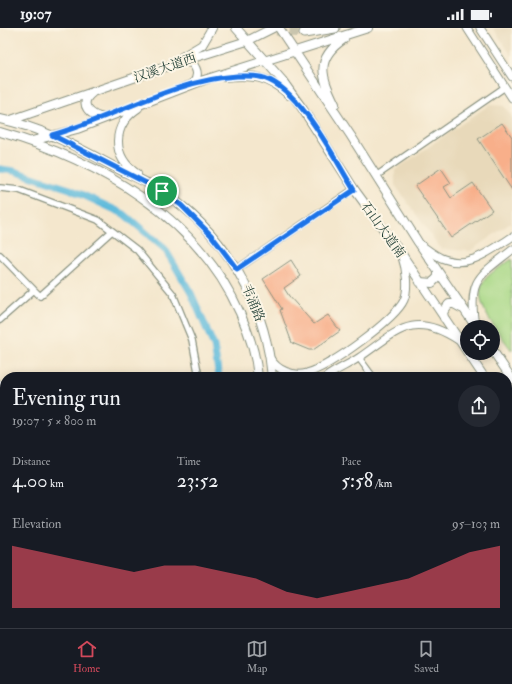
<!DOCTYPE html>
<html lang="en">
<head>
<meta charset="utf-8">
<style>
  :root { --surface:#171b24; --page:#242831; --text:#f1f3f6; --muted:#9ea1a6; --line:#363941; --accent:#d1495b }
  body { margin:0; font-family:"IM FELL Double Pica","Noto Serif SC",serif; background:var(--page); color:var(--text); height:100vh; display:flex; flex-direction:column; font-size:15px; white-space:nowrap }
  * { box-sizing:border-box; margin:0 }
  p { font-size:13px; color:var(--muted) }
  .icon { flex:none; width:22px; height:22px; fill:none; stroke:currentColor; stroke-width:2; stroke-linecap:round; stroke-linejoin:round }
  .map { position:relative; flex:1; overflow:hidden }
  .panel { position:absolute; left:0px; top:344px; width:512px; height:256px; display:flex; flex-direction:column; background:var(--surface); border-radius:16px 16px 0 0; box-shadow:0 2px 10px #0003 }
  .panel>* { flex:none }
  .controls { position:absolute; left:460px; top:292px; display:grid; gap:8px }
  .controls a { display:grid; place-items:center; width:40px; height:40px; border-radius:50%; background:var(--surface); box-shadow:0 2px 10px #0003; font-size:20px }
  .pin { position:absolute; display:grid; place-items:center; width:34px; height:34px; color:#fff; margin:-17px; border:2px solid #fff; border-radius:50%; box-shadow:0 1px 4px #0007 }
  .round { display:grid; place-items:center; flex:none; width:42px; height:42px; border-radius:21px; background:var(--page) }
  .overview { display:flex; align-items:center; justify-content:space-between; height:68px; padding:0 12px }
  h1 { font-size:22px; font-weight:600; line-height:30px }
  .metrics { display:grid; grid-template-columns:repeat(3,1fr); gap:6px; height:68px; padding:4px 12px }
  .metrics div { display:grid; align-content:center }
  .metrics b { font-size:20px; font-weight:600 }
  .metrics small { font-size:11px; font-weight:400 }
  .metrics p { font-size:11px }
  .chart { height:112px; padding:8px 12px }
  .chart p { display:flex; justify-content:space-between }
  .chart svg { width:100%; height:72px; margin-top:4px; fill:var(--accent); opacity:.7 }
  .status { display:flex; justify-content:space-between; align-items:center; height:28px; padding:0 20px; background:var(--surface); direction:ltr }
  .status svg { height:11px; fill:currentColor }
  .dock { display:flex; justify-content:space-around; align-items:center; height:56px; border-top:1px solid var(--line); background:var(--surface); font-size:11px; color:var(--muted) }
  .dock a { display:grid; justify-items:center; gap:2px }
  .dock .current { color:var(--accent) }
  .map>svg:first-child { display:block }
  .built { fill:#e8d9ba }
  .green { fill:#a8d886; stroke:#648a5d }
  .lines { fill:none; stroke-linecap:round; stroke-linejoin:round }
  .canal { stroke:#5dbadb; stroke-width:7 }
  .building { fill:#f8af8a }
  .primary-tunnel { stroke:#c9c5ae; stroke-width:9; stroke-dasharray:9 4.5; stroke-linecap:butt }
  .minor-casing { stroke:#8a9280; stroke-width:8 }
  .tertiary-casing { stroke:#8a9280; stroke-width:9 }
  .secondary-casing { stroke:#8a9280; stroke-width:10 }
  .primary-casing { stroke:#8a9280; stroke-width:11 }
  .minor { stroke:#fff; stroke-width:5.5 }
  .tertiary { stroke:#fff; stroke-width:7 }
  .secondary { stroke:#fff; stroke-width:8 }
  .primary { stroke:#fff; stroke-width:9 }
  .route-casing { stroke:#fff; stroke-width:8 }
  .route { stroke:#1a73e8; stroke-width:5 }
  .labels { text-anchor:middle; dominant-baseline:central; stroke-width:4; stroke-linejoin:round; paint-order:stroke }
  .street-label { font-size:13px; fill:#1f3d34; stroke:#fcf5e5 }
</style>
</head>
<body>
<div class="status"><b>19:07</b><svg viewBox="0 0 49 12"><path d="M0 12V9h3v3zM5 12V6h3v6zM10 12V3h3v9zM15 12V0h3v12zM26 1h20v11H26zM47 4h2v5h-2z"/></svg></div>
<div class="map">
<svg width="512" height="600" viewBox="0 0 512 600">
  <rect width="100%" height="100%" fill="#fcf5e5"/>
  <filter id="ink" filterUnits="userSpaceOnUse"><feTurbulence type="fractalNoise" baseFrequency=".025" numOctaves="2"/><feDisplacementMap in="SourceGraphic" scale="8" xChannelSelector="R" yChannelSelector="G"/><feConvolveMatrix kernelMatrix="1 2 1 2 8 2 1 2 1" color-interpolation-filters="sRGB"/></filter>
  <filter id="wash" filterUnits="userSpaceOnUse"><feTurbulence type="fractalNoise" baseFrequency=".012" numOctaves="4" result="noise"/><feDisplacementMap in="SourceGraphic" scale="16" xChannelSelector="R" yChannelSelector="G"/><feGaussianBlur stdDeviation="0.9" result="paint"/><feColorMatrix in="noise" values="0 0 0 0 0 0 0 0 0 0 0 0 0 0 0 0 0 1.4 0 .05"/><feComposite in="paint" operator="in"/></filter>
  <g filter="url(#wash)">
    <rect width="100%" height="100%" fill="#f4e7cd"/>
    <path class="built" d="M493 0H512V28Z
      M489 77 504 78 512 89V194L470 223 441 221 395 157V142Z"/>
    <path class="green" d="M512 231V323C500 305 466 270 487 249 494 242 504 237 512 231Z"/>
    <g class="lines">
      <path class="canal" d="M0 141 14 143 70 161 124 186 165 221 191 265 214 318 219 349
        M215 595V600"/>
    </g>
    <g id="blocks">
      <path class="building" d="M502 95 512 109V162L478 111Z
        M441 140 451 155 444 159 451 170 473 155 492 182 451 210 415 158Z
        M291 232 301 248 284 260 289 268 314 296 328 287 340 303 313 322H309L292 315 280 282 282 281 263 251Z"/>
    </g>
  </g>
  <g filter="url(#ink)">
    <use href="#blocks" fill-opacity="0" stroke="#8a9280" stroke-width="1"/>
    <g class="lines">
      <path class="primary-tunnel" d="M276 3 304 5"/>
      <g class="minor-casing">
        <path id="minor" d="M376 148 505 59
          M0 160 19 162 98 192 137 222 173 266 192 312 199 349
          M0 227 34 262
          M237 241 354 161
          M0 292 34 262 40 268 112 203
          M359 330 373 349
          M0 356 5 361
          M84 595V600
          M195 595 196 600
          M481 595 482 600"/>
      </g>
      <g class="tertiary-casing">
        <path id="tertiary" d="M467 0 512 70
          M480 0 512 49
          M420 216C427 221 435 228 444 231 469 241 491 222 512 209
          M475 298C468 251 478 249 512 222
          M270 330C277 342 293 349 307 345 328 340 396 291 404 272 409 260 406 241 402 229
          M326 349C337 341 350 336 360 329 399 302 413 283 458 312"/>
      </g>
      <g class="secondary-casing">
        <path id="secondary" d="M236 0 282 52 302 80 354 161 401 225 484 349
          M279 0 351 108 418 214 476 299
          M182 29 202 17 212 0
          M183 33 192 35C198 42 199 48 193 56
          M224 49C252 46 268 48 289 67
          M92 65C77 76 91 88 104 90
          M335 76C322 49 314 31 344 11
          M0 91C39 99 74 117 109 136 127 146 146 153 163 164 225 205 266 276 272 349
          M8 93 180 34 247 13 273 0
          M0 104C98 132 197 188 240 285 249 305 256 326 258 349
          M32 113 77 101 204 52 368 0
          M137 146C111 128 112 97 138 80
          M420 254 432 255 438 249V244
          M444 290 443 284 449 276H454L461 280
          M493 323 512 351
          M507 382 512 389
          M507 550 512 547
          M507 567 512 564
          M271 595 272 600
          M282 595 283 600
          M432 600 440 595
          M458 600 465 595"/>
      </g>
      <g class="primary-casing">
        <path id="primary" d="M304 5 335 0"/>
      </g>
      <use href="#minor" class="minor"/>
      <use href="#tertiary" class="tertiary"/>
      <use href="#secondary" class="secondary"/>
      <use href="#primary" class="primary"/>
    </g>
  </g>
  <g class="lines" filter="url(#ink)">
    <g class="route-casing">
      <path id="route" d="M237 48C246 48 256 47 264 50 301 62 334 130 354 162L237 241 211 207 181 177 162 163 52 107C113 90 173 52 237 48Z"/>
    </g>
    <use href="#route" class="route"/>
  </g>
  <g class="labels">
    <g class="street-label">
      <text transform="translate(165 40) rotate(-19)">汉溪大道西</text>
      <text transform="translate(383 202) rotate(54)">石山大道南</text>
      <text transform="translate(253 275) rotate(67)">韦涌路</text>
    </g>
  </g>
</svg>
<div class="controls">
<a><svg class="icon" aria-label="locate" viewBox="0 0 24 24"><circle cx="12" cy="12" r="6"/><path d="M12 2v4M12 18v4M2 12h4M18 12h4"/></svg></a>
</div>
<div class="pin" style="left:162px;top:163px;background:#1e9e55"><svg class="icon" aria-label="arrive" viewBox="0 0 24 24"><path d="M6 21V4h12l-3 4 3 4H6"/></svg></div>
<section class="panel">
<div class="overview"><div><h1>Evening run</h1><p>19:07 · 5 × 800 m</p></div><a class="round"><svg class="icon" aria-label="share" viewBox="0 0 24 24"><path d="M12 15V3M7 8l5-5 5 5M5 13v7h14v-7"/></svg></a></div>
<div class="metrics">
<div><p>Distance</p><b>4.00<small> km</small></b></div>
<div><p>Time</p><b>23:52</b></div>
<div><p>Pace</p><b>5:58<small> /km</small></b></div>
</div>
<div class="chart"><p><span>Elevation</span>95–103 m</p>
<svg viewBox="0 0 160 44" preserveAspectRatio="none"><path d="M0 44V6L10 10L20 14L30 18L40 22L50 18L60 18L70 22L80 26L90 34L100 38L110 34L120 30L130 26L140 18L150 10L160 6V44z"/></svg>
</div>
</section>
</div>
<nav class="dock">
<a class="current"><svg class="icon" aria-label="home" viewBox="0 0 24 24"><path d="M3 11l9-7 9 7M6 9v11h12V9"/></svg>Home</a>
<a><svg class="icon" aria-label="map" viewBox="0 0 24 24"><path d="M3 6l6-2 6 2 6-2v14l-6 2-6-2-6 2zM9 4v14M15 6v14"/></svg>Map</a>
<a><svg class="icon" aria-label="saved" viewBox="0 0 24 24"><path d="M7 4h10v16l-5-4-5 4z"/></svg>Saved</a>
</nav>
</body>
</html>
